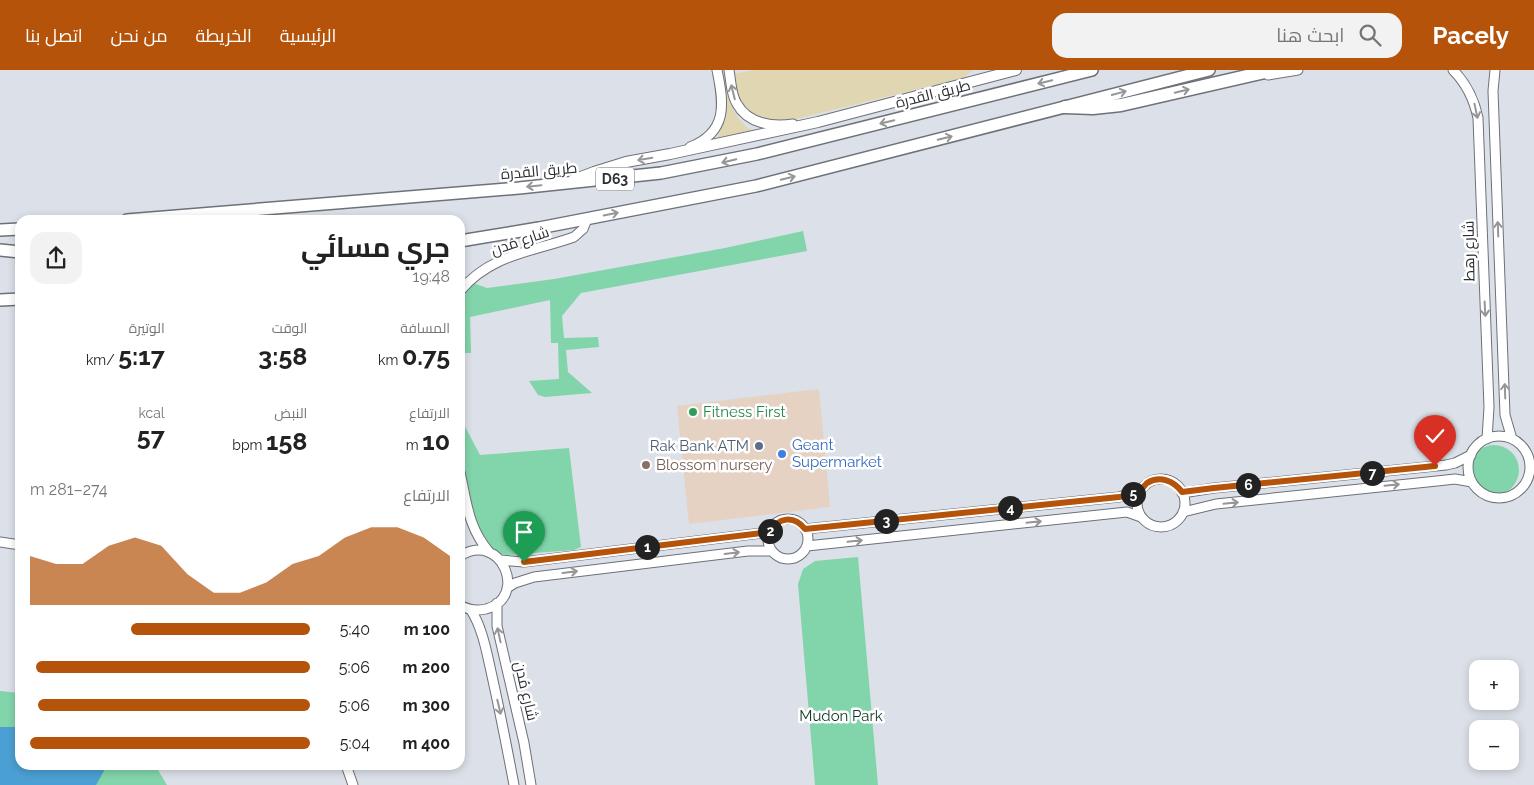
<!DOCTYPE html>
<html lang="ar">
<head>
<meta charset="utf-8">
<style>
  :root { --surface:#fff; --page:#f2f2f2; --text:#222; --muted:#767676; --accent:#b45309 }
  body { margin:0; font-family:Raleway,Cairo,sans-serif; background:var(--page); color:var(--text); direction:rtl; height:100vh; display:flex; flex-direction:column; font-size:19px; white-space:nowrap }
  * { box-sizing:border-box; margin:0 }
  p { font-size:16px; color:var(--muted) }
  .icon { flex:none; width:28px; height:28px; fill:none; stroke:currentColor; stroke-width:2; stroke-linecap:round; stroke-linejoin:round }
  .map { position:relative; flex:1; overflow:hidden; direction:ltr }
  .sheet { position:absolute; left:15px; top:145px; width:450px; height:555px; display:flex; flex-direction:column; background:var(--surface); border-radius:15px; box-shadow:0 2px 8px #0003; direction:rtl }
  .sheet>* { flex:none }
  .fabs { position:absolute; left:1469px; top:590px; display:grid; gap:10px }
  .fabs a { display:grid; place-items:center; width:50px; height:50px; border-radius:10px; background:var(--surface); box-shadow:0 2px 8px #0003; font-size:25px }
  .pin { position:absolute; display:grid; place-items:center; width:42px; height:42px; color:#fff; margin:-51px -21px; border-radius:50% 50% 50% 0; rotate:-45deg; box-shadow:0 0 5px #0007 }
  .pin .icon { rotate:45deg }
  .km { position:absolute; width:25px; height:25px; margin:-12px; border-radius:50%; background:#222; color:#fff; font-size:14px; line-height:25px; text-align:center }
  .round { display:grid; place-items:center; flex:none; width:52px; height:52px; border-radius:15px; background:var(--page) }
  .headline { display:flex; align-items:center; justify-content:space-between; height:85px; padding:0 15px }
  h1 { font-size:28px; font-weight:700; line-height:38px }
  .metrics { display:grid; grid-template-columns:repeat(3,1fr); gap:8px; height:85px; padding:5px 15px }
  .metrics div { display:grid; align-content:center }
  .metrics b { font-size:25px; font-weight:700 }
  .metrics small { font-size:14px; font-weight:400 }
  .metrics p { font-size:14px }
  .chart { height:140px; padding:10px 15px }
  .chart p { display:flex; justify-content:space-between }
  .chart svg { width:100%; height:90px; margin-top:5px; fill:var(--accent); opacity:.7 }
  ul { padding:0 15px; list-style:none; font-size:16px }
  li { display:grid; grid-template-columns:80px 60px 1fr; align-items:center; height:38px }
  li i { height:12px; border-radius:6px; background:var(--accent) }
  header { display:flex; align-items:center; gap:30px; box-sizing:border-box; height:70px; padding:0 25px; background:var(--accent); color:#fff }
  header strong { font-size:24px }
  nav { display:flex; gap:28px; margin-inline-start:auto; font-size:18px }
  .search { width:350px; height:45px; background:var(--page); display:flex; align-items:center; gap:12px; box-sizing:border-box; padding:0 18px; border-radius:15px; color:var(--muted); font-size:19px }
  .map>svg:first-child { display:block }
  .commercial { fill:#e5d2c3 }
  .green { fill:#82d5ab }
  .sand { fill:#e0d7b2 }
  .water { fill:#4ba0d3 }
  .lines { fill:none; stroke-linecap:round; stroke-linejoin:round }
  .tertiary-casing { stroke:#6d7178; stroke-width:11 }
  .secondary-casing { stroke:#6d7178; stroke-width:12 }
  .primary-casing { stroke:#6d7178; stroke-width:14 }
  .motorway-casing { stroke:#6d7178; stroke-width:15 }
  .tertiary { stroke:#fff; stroke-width:9 }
  .secondary { stroke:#fff; stroke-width:10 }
  .primary { stroke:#fff; stroke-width:11 }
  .motorway { stroke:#fff; stroke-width:12 }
  .oneway { stroke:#969698 }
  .route-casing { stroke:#fff; stroke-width:10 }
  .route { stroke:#b45309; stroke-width:6 }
  .leisure-dot { fill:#2e9e5b; stroke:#fff; stroke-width:2 }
  .service-dot { fill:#5c6f8a; stroke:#fff; stroke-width:2 }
  .shop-dot { fill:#3f7fe0; stroke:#fff; stroke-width:2 }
  .education-dot { fill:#8d6e63; stroke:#fff; stroke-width:2 }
  .labels { text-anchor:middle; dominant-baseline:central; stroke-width:5; stroke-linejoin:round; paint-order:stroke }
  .shield { fill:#fff; stroke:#6b6d6f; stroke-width:1 }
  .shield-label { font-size:14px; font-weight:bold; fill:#2c2e31 }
  .street-label { font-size:15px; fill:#2c2e31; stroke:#fff }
  .leisure-label { font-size:15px; fill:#27864d; stroke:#fff; text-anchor:start }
  .shop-label { font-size:15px; fill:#366cbe; stroke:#fff; text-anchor:start }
  .service-label { font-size:15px; fill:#4e5e75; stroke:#fff; text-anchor:end }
  .education-label { font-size:15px; fill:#785e54; stroke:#fff; text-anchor:start }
  .park-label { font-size:15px; fill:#0f3826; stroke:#fff }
</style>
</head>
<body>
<header>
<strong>Pacely</strong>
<div class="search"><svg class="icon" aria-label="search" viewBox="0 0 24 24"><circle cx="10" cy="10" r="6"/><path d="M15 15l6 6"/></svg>ابحث هنا</div>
<nav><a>الرئيسية</a><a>الخريطة</a><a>من نحن</a><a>اتصل بنا</a></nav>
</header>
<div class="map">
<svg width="1534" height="715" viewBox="0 0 1534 715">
  <rect width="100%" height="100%" fill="#dce0e8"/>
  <path class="commercial" d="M819 319 830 437 689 454 677 336Z"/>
  <path class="green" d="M803 161 807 181 581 223 562 246 564 268 598 267 599 277 566 280 568 302 592 323 545 327 538 325 529 311 559 309 558 273H551L550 230 470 247 471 283H460V223L473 213 487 218 554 209 725 178Z
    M460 347 480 385 569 378 581 477 574 480 507 485 497 483 479 469 460 408Z
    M1469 400a25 25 0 1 1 50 0a25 25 0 1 1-50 0Z
    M858 487 878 715H815L798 514 803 499 815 491Z
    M0 621 20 623V695H155L167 715H0Z"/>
  <path class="sand" d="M755 0H973L963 8 780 53 748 45 737 29 733 4Z
    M724 6C729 29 733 52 757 63L713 74C730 50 723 34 719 7Z"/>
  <path class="water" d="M0 657H20V695H103L104 701 96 715H0Z"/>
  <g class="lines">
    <g class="tertiary-casing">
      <path id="tertiary" d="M729 0C731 11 731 25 737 34 748 54 773 57 793 54
        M1453 0C1467 14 1474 29 1478 48L1489 337 1487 369
        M1495 0 1493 21 1505 345 1512 369
        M1268 5 1298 0
        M690 77C728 62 724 34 717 0
        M460 221C491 184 532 182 574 167L583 159 587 149
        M1468 397a31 31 0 1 1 62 0a31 31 0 1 1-62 0Z
        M460 402C467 433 468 458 490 483
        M1137 433a24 24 0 1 1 48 0a24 24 0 1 1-48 0Z
        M1182 423 1214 418 1446 395 1455 393 1471 385
        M1183 442 1216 434 1437 411 1455 409 1472 412
        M768 469a20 20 0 1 1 40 0a20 20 0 1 1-40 0Z
        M805 459 1119 427 1139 421
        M0 472 20 475
        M807 476 1127 442 1141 447
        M460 486C502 460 529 528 486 539 477 541 468 540 460 535
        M500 490 524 492 770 462
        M507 518 515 513 534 507 748 481H772
        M497 533V556L524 673 531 715
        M471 540C483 559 487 584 492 606 500 642 507 678 514 715
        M346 695 353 715"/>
    </g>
    <g class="secondary-casing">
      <path id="secondary" d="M573 110 594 102 626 92 670 84 818 52 1016 0"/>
    </g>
    <g class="primary-casing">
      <path id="primary" d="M127 150 519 118 661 103 757 84 1092 0
        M0 160 20 159
        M460 171 539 158 756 116 1209 0
        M0 180 20 182
        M0 230 20 229"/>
    </g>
    <g class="motorway-casing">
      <path id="motorway" d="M1065 37 1093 38 1121 35 1273 0"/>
    </g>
    <use href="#tertiary" class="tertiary"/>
    <use href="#secondary" class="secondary"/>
    <use href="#primary" class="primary"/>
    <use href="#motorway" class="motorway"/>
  </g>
  <defs><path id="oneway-shaft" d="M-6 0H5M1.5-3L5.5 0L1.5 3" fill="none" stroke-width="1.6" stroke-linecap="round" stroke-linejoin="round" transform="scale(1.25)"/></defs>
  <g class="oneway">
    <use href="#oneway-shaft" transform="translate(1045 12) rotate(166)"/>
    <use href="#oneway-shaft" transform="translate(1182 21) rotate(-13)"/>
    <use href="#oneway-shaft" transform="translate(733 22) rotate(-104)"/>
    <use href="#oneway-shaft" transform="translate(1119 23) rotate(-15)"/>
    <use href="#oneway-shaft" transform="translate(1476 41) rotate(78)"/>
    <use href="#oneway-shaft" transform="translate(887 52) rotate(166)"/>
    <use href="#oneway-shaft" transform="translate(945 68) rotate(-14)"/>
    <use href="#oneway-shaft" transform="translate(645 89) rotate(170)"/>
    <use href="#oneway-shaft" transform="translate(729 91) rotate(167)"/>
    <use href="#oneway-shaft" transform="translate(788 108) rotate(-14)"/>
    <use href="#oneway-shaft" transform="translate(534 116) rotate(174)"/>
    <use href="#oneway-shaft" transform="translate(611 144) rotate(-11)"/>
    <use href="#oneway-shaft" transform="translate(1498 159) rotate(-92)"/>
    <use href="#oneway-shaft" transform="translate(1485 239) rotate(87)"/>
    <use href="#oneway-shaft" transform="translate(1505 321) rotate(-92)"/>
    <use href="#oneway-shaft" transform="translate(1392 415) rotate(-6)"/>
    <use href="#oneway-shaft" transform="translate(1231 433) rotate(-6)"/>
    <use href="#oneway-shaft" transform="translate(1034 452) rotate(-6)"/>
    <use href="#oneway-shaft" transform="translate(855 471) rotate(-6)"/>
    <use href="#oneway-shaft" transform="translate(732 483) rotate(-7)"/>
    <use href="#oneway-shaft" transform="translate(570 502) rotate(-7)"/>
    <use href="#oneway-shaft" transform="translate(499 565) rotate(-102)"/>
    <use href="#oneway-shaft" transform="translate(499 637) rotate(77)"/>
  </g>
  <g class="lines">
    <g class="route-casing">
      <path id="route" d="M524 492 770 462C778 447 794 445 805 459L1119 427C1125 426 1133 425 1139 422 1142 419 1144 416 1147 413 1160 405 1174 411 1182 422L1214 418 1435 396"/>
    </g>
    <use href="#route" class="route"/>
  </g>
  <circle class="leisure-dot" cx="693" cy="342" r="5"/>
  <circle class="service-dot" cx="759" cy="376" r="5"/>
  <circle class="shop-dot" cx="782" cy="384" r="5"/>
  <circle class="education-dot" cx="646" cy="395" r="5"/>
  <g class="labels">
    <rect class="shield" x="596" y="97.5" width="38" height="23" rx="4"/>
    <g class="shield-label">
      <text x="615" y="109">D63</text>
    </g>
    <g class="street-label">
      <text transform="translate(933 24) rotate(-14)">طريق القدرة</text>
      <text transform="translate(539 101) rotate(-5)">طريق القدرة</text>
      <text transform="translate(520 171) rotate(-19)">شارع مُدن</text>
      <text transform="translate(1469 181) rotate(-91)">شارع رهط</text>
      <text transform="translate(526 621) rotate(77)">شارع مُدن</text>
    </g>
    <g class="leisure-label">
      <text x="703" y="342">Fitness First</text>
    </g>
    <g class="shop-label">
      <text x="792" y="375">Geant<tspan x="792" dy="17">Supermarket</tspan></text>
    </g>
    <g class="service-label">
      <text x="749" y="376">Rak Bank ATM</text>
    </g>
    <g class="education-label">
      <text x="656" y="395">Blossom nursery</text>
    </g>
    <g class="park-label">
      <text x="841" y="646">Mudon Park</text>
    </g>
  </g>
</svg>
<div class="fabs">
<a>+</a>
<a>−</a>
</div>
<div class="pin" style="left:524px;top:492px;background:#1e9e55"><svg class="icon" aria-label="arrive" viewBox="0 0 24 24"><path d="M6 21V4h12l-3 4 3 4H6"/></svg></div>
<div class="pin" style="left:1435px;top:396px;background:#d93025"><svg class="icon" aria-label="check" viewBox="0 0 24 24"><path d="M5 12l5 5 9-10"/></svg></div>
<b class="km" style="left:647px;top:477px">1</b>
<b class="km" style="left:770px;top:461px">2</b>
<b class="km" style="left:886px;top:451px">3</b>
<b class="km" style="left:1010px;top:438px">4</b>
<b class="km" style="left:1133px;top:424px">5</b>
<b class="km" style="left:1248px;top:415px">6</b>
<b class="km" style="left:1372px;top:403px">7</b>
<section class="sheet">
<div class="headline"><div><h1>جري مسائي</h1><p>19:48</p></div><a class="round"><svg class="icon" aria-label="share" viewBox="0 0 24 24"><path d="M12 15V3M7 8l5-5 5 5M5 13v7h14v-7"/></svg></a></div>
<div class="metrics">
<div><p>المسافة</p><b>0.75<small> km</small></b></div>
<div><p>الوقت</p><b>3:58</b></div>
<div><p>الوتيرة</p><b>5:17<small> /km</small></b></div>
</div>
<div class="metrics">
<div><p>الارتفاع</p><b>10<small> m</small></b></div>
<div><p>النبض</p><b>158<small> bpm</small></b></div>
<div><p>kcal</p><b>57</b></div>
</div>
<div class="chart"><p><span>الارتفاع</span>274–281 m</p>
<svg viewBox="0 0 160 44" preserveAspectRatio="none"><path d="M0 44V20L10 24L20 24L30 15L40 11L50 15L60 29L70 38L80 38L90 33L100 24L110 20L120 11L130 6L140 6L150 11L160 20V44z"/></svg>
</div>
<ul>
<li><b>100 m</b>5:40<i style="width:64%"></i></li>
<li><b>200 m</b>5:06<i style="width:98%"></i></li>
<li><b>300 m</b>5:06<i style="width:97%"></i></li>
<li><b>400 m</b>5:04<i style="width:100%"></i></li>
</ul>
</section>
</div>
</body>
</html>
